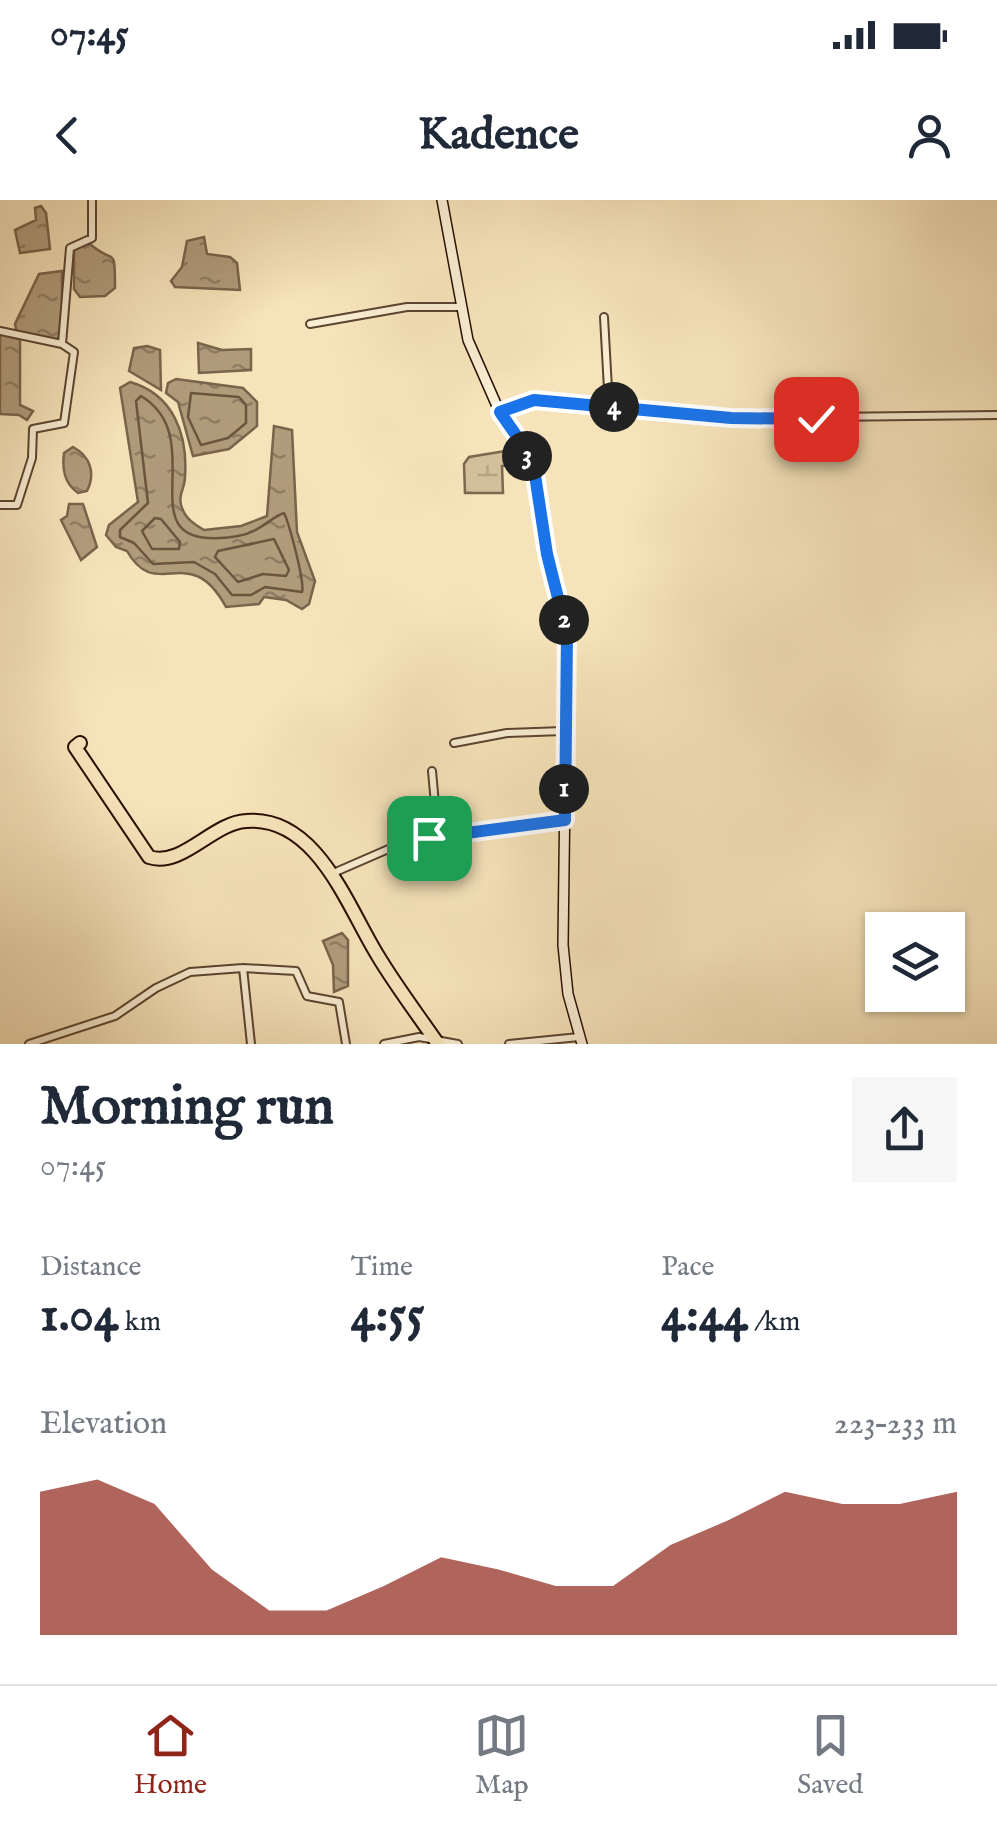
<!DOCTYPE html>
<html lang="en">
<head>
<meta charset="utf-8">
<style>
  :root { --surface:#fff; --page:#f6f6f7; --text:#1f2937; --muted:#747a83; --line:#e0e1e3; --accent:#8f2418 }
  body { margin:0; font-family:"IM FELL English",serif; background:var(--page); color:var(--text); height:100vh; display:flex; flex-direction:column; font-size:38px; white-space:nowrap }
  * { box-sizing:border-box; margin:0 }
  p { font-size:32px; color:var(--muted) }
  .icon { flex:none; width:55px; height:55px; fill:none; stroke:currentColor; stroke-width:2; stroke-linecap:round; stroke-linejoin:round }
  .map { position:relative; height:844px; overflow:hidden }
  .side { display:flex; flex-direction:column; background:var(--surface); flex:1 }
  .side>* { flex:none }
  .buttons { position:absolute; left:865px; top:712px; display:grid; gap:20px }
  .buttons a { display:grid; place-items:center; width:100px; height:100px; border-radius:0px; background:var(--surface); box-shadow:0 2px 8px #0004; font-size:50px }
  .pin { position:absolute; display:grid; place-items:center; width:85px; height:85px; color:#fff; margin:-42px; border-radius:20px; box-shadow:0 5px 15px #0006 }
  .km { position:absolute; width:50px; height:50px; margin:-25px; border-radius:50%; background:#222; color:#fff; font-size:28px; line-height:50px; text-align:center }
  .round { display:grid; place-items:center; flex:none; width:105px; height:105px; border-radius:0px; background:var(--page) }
  .overview { display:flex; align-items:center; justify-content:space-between; height:170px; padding:0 40px }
  h1 { font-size:55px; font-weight:800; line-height:75px }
  .figures { display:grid; grid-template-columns:repeat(3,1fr); gap:15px; height:170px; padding:10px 40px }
  .figures div { display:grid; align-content:center }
  .figures b { font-size:50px; font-weight:800 }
  .figures small { font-size:28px; font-weight:400 }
  .figures p { font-size:28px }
  .chart { height:280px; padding:20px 40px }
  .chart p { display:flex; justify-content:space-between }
  .chart svg { width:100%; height:180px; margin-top:10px; fill:var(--accent); opacity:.7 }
  .status { display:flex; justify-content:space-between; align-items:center; height:70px; padding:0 50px; background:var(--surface); direction:ltr }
  .status svg { height:28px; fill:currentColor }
  header { display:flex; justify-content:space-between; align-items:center; height:130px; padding:0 40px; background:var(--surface); font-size:45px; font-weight:800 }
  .dock { display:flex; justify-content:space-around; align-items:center; height:140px; border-top:2px solid var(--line); background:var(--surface); font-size:28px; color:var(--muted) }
  .dock a { display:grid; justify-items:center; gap:5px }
  .dock .current { color:var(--accent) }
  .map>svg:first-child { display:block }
  .wetland { fill:url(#wetland-marsh); stroke:#7d674e; stroke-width:2.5 }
  .water { fill:url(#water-ripples); stroke:#79634b; stroke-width:2.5 }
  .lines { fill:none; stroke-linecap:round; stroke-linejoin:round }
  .shore { stroke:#6c553e; stroke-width:2.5 }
  .street-casing { stroke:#5b4430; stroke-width:10 }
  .secondary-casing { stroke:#270f02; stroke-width:12 }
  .highway-casing { stroke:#270f02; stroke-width:16 }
  .street { stroke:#f9edd2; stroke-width:6 }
  .secondary { stroke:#f9edd2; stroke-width:9 }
  .highway { stroke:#f6e3ba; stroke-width:12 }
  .route-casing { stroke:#fff; stroke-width:20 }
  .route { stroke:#1a73e8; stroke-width:12 }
</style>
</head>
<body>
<div class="status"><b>07:45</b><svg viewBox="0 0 49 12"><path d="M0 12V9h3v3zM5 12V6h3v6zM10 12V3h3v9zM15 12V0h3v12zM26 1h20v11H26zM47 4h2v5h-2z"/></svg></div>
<header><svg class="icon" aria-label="back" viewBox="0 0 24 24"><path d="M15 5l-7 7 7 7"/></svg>Kadence<svg class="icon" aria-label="person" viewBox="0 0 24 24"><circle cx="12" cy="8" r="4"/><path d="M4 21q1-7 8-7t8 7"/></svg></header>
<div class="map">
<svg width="997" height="844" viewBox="0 0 997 844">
  <defs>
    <pattern id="wetland-marsh" width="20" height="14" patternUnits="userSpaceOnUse" patternTransform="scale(2.5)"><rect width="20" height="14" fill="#d3bf9b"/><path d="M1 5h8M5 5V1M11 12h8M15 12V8" fill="none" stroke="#b5a384"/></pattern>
    <pattern id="water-ripples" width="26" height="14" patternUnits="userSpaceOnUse" patternTransform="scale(2.5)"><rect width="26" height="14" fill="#b09b7b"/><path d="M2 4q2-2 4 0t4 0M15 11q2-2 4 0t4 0" fill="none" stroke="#8f7d63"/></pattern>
  </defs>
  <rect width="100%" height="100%" fill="#f6e3ba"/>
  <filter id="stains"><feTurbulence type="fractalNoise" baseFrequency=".002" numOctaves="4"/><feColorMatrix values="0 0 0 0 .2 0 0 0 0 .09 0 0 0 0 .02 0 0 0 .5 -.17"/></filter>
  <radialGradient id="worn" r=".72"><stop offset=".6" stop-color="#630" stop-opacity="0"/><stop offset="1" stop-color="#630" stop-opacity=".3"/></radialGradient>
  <path class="wetland" d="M512 250 517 264 502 266 503 293H465L464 264 469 257Z"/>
  <path class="water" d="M41 6 46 13 50 49 20 53 15 30 36 20 35 8Z
    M204 37 207 54 230 57 237 63 240 90 175 87 171 81 182 67 187 41Z
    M89 43C114 66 115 43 115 88L105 96 80 97 74 89V47Z
    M62 71V130L57 141 17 134 15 124 39 74Z
    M0 134 20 139V205L33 211 27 220 19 215 0 214Z
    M198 143 222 150 251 149V170L199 173Z
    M147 146 160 150 161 190 129 171 134 148Z
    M176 179 243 188 257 202V226L229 249 193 256 178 202 166 193 168 183Z
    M130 182C173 194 188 234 185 277 185 289 177 295 182 308 186 319 194 324 204 330L241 326 267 316 274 226 292 230 297 332 315 381 309 404 302 409 286 400 264 397 259 404 226 407C189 339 157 404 127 351L116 347 106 335 109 325 138 302 120 188Z
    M73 247C90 256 96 273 87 291L78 293C64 283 62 269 64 253Z
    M69 304H83L97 347 81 360 61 320 67 316Z
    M342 733 348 740V786L334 792 333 765 323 741Z"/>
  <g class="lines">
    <path class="shore" d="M191 193 239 197 246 205V223L228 238 201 245 188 217Z
      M141 196C216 241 117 356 238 336 259 333 271 317 284 313 289 323 305 382 302 392L265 387 251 395H232L215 374 194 362 153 364 134 343 120 337V330L148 303 136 201Z
      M155 318 161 319 180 342 179 349H152L142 331Z
      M274 339 289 370 286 376 263 374 238 382 215 357 218 351Z"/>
    <g class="street-casing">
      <path id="street" d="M604 117 609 207
        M310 124 407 107H459
        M0 131 62 144
        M500 213 534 200 731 218 997 215
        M0 305H17L32 258 33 229 64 223 74 152 62 144 70 48 92 38V0
        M454 543 507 533 563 531
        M432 571 438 637
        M331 674 400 644 565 620
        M243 768 251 844
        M29 844 115 816 156 788 190 772 243 768 296 771 307 796 339 802 346 844
        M384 844 419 837 458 844
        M509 844 579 837"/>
    </g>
    <g class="secondary-casing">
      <path id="secondary" d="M442 0 468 140 500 213 535 275 547 354 567 434 563 745 568 794 582 844"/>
    </g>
    <g class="highway-casing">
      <path id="highway" d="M80 543 75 547 149 657C182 668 212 623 246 621 317 615 348 708 378 756 396 786 418 815 438 844"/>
    </g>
    <use href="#street" class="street"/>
    <use href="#secondary" class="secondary"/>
    <use href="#highway" class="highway"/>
  </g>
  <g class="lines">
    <g class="route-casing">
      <path id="route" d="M429 638 565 620 567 434 547 354 535 275 518 238 500 212 534 200 731 218 816 219"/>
    </g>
    <use href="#route" class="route"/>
  </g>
  <rect width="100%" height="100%" filter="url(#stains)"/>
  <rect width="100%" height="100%" fill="url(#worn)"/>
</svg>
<div class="buttons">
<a><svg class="icon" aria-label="layers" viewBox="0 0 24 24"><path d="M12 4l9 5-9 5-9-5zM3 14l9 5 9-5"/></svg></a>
</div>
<div class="pin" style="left:429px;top:638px;background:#1e9e55"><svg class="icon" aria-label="arrive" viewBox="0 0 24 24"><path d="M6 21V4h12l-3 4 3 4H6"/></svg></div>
<div class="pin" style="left:816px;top:219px;background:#d93025"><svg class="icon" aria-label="check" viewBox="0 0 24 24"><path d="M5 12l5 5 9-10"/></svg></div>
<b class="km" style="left:564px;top:589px">1</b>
<b class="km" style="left:564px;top:420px">2</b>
<b class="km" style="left:527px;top:256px">3</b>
<b class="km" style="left:614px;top:207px">4</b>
</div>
<section class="side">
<div class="overview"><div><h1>Morning run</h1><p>07:45</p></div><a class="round"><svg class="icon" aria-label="share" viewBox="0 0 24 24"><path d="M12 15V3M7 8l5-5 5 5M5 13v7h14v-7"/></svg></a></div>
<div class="figures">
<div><p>Distance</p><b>1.04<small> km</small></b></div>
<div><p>Time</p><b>4:55</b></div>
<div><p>Pace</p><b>4:44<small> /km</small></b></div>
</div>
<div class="chart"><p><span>Elevation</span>223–233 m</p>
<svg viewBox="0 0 160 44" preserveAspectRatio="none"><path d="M0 44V9L10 6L20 12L30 28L40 38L50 38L60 32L70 25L80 28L90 32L100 32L110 22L120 16L130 9L140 12L150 12L160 9V44z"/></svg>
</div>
</section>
<nav class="dock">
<a class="current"><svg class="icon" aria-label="home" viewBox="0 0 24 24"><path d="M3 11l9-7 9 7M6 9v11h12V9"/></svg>Home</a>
<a><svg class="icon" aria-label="map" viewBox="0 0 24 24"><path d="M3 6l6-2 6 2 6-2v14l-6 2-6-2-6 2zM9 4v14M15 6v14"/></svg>Map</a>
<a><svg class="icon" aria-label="saved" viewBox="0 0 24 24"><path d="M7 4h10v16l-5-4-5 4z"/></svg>Saved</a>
</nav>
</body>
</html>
